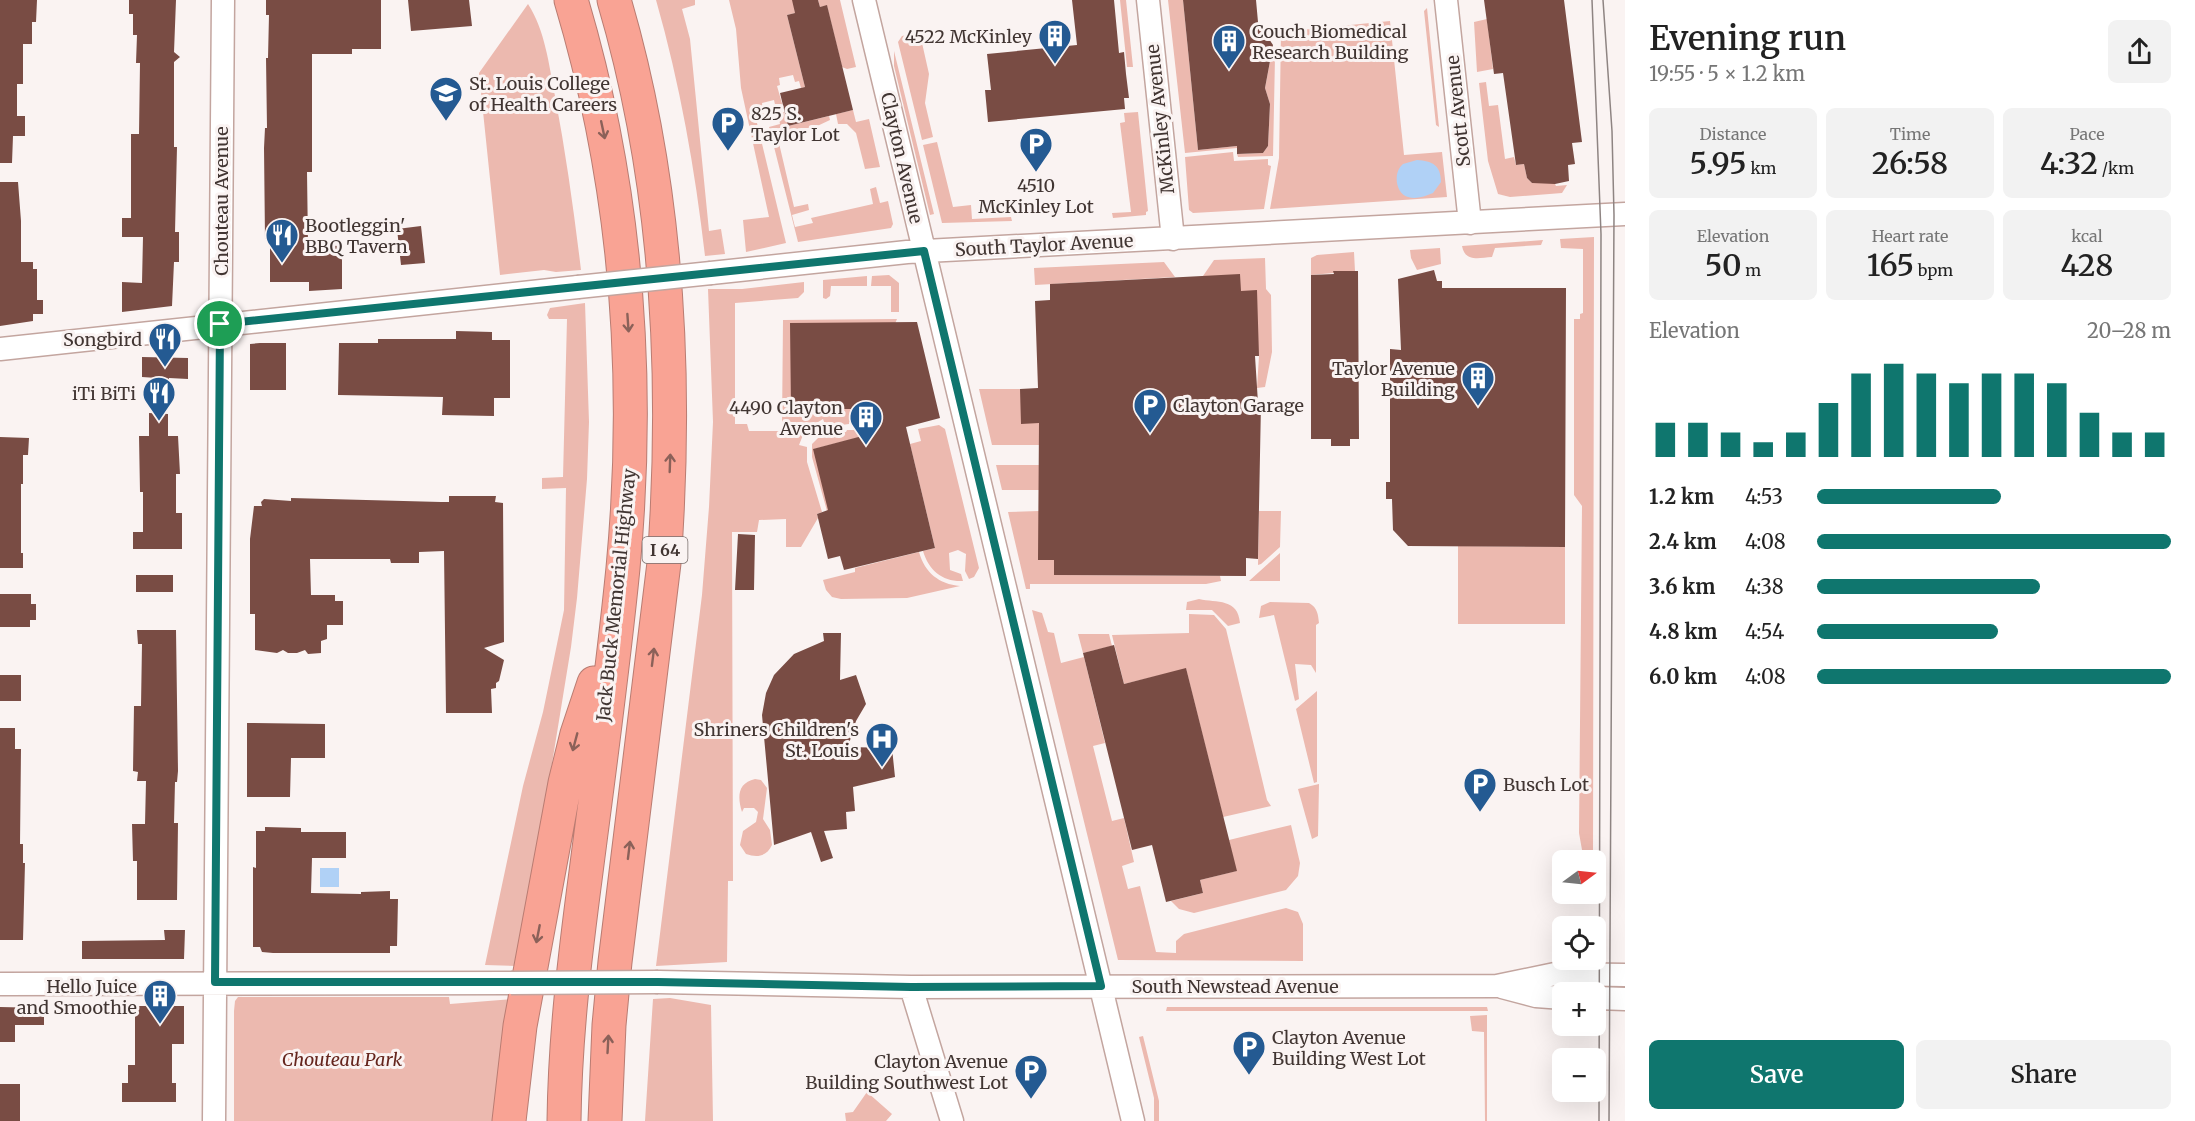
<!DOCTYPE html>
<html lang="en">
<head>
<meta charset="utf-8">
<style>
  :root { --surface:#fff; --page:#f2f2f2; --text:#222; --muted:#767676; --accent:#0f766e }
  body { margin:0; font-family:Merriweather,serif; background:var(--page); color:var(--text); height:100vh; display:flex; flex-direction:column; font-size:22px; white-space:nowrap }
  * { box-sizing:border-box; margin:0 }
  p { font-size:20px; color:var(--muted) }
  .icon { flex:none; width:33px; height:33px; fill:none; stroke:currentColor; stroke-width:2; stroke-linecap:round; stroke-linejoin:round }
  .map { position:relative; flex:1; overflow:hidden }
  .panel { display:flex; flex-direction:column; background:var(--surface); width:570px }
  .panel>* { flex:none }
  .needle { width:39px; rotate:75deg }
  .buttons { position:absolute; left:1552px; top:850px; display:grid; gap:12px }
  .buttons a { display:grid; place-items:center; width:54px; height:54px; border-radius:9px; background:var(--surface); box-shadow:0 6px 24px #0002; font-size:30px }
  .pin { position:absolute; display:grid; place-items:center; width:51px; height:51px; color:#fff; margin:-26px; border:3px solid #fff; border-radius:50%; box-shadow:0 2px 6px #0007 }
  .round { display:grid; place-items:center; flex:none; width:63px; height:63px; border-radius:9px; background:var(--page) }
  .overview { display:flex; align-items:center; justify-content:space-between; height:102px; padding:0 24px }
  h1 { font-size:33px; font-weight:600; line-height:45px }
  .metrics { display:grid; grid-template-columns:repeat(3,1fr); gap:9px; height:102px; padding:6px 24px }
  .metrics div { display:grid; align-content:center; border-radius:9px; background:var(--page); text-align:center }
  .metrics b { font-size:30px; font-weight:600 }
  .metrics small { font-size:16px; font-weight:400 }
  .metrics p { font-size:16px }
  .chart { height:168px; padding:12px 24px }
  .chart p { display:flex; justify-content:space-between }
  .chart svg { width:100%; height:108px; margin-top:6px; stroke:var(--accent); stroke-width:6 }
  .cta { display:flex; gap:12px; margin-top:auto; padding:12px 24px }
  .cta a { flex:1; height:69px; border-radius:9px; background:var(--accent); color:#fff; font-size:24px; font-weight:600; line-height:69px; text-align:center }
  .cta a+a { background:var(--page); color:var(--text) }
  ul { padding:0 24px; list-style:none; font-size:20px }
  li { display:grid; grid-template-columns:96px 72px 1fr; align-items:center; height:45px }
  li i { height:15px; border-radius:8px; background:var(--accent) }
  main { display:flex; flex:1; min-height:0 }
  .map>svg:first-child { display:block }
  .green { fill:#ecb9af }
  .water { fill:#b0d1f6 }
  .building { fill:#794c44 }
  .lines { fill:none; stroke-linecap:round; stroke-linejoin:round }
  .minor-casing { stroke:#c3a59f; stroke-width:25 }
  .highway-casing { stroke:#b97c72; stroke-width:35 }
  .minor { stroke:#fff; stroke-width:22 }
  .highway { stroke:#f9a394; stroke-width:33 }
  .tram { stroke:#8e8482; stroke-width:1.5 }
  .minor-bridge-casing { stroke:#c3a59f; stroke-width:25; stroke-linecap:butt }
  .minor-bridge { stroke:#fff; stroke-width:22 }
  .oneway { stroke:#8b6159 }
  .route-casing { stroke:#fff; stroke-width:12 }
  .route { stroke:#0f766e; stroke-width:8 }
  .labels { text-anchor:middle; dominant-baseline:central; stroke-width:6; stroke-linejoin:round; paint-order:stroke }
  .shield { fill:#faf3f2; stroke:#786e6c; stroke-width:1.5 }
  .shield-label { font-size:16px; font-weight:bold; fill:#413532 }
  .poi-label { font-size:18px; fill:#413532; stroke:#faf3f2; text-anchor:end }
  .street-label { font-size:18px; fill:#413532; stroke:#faf3f2 }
  .park-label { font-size:18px; font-style:italic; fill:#65251d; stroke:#faf3f2 }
</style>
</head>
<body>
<main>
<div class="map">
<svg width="1625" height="1121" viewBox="0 0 1625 1121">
  <rect width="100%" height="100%" fill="#faf3f2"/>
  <path class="green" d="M656 0H695V5L682 9 690 39 709 231 721 229 725 254 705 256C695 169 680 84 656 0Z
    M729 0H794L795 13 787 15 805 87 801 88 799 81 795 82 793 75 779 78 780 85 777 86 783 107 776 109 774 100 762 103 764 117 756 119 786 243 746 252 743 220 769 217 741 88 736 29Z
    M818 0H840L856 67 847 69 842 67 827 6 820 7Z
    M1120 0H1126L1133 67H1127Z
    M1168 0H1183L1198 150 1237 146V148L1185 153Z
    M528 4C545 30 549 65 555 96 566 154 574 212 581 270L556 272 544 270 500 275 479 73Z
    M1427 8 1439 127 1436 125 1424 11Z
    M1487 19 1493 69 1477 72 1474 22Z
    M1390 21 1404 155 1442 152 1447 197 1270 209 1279 158 1281 32Z
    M916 33 920 34 929 74 925 103 933 137 922 140 898 42 902 36Z
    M894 51 934 214 930 215 894 66Z
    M1272 51 1275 57 1273 156 1238 157 1237 154 1263 153 1268 146 1270 104 1265 88Z
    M1486 82 1489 106 1498 105 1505 159 1514 157 1516 165 1524 164 1527 178 1532 183 1554 182 1556 186 1567 185 1562 193 1510 197 1498 194 1488 161 1479 83Z
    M853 110 856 122 869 119 880 167 865 169 856 133 847 124H838L836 114Z
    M784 112 788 126 829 116 830 120 813 128H802L793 135 778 139 794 207 808 204 809 210 792 215 795 227 813 223 811 218 873 204 870 189 876 187 880 203 888 201 893 224 891 228 798 242 769 127 780 124 778 114Z
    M1138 112 1148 211 1146 212V215L1113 218 1112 213 1131 212 1120 123 1125 122 1124 113Z
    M937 142 953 207 971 205 972 219 1011 217 1012 221 942 223 923 145Z
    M1233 152 1234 161 1268 159V165L1271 166 1264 209 1193 213 1189 210 1185 157Z
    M1594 237 1593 861H1584L1579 833 1582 506 1574 495V319H1580V314L1583 313V249L1561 248 1560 239Z
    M1543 240 1541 245 1495 248 1492 257C1478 258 1465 262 1462 246Z
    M1440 248 1441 264 1417 270 1411 258 1410 250Z
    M1354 252 1355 271 1311 275V258L1317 255Z
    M1265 258 1266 289 1271 295 1272 352 1265 387 1257 388 1259 356 1241 291 1203 276 1214 260Z
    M1164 262 1175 277 1035 285 1034 268Z
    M889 275 899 283V312H891V286H871L872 276Z
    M867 276V286H831L830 296 826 299 823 298V280Z
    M804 282V292L798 298 735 303V424H747L749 431H790L803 435 799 445 807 447V462L822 512 817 514 818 518 801 547H786V519L759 520 757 532H732L733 881H728L727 962 656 966 702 595 709 507 713 422 708 289H742Z
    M585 303 589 422 587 479 577 598 571 647 519 966 485 965 523 786 543 712 564 610 566 488 542 489V478L563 477 567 319H549L547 315 550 308Z
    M897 319 859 409 862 419 859 420 860 425 849 422V424L826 427 823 419 810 427 782 424 783 320Z
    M979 389H1020L1039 423V445H992Z
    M939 425 945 429 979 568 974 577 969 579 965 571 966 554 958 550 949 553 950 570 961 574 963 581C943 582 929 571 923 551L935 548 910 444 921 441 918 429Z
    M842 430V432H846L847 430H871L872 434 814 449 829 511H827L812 457V444L824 432Z
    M996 465H1039V490H1002Z
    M1039 511 1054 560V575L1220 576 1221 581 1206 584H1030V589H1026L1008 512Z
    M1259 511H1281L1280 547 1261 564 1258 565Z
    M1458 546 1565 547V624H1458Z
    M919 552C925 573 939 584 960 586L907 598 841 599 832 597 826 590 823 580 855 572V568Z
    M1280 553V581H1249Z
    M1199 599C1217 603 1238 598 1240 623L1228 626 1212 610H1186L1187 602Z
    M1270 602 1309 603C1318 608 1318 615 1319 623L1316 625V673L1311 665 1295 664 1299 699 1295 701 1274 615 1259 618 1261 606Z
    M1032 610 1042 613 1048 632 1054 633 1061 663 1084 657 1105 743 1093 746 1112 821 1124 818 1134 862 1122 866 1128 889 1140 886 1156 952 1176 953V941L1184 934 1286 908 1298 912 1303 924V961L1118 960Z
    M1189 614 1214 615 1226 629 1267 800 1271 806 1223 817 1186 669 1124 684 1112 635 1189 633Z
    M1078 634H1109L1112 646 1083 653Z
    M1317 691V782L1314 783 1296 709Z
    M755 779 761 780 767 788 763 819 770 830 772 845C767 856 758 858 746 854L740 845 743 831 756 822 758 812 754 808H744L742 812C737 796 738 783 755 779Z
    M1319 784 1318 836 1312 839 1298 789Z
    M1291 825 1300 863 1298 876 1286 890 1194 913 1179 909 1171 901 1203 893 1200 880 1236 871 1229 840Z
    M238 997H449L450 1004 512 999 496 1121H234V1011L235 1001Z
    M670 998 711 1005 713 1121H645L653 999Z
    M1167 1007H1487L1488 1011H1166Z
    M1487 1015V1121H1485L1484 1032 1472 1031 1470 1016Z
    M1143 1036 1159 1101V1121H1154V1098L1139 1037Z
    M867 1092 892 1114 886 1121H846L845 1113 853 1112Z"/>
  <path class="water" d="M1417 160C1432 161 1441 165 1441 182L1433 193C1425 196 1416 200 1408 197 1395 193 1393 172 1403 164Z
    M320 868H339V887H320Z"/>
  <path class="building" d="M0 0H37L36 22H32V44H23V84H17V116H25V136H13L12 163H0Z
    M129 0H176L174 52 180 57 174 62V147H177L175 232H179V262H174L172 306 122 312V282L142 283 143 237H122V218H131V134H139L140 63H136L137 35H133V14H129Z
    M266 0H381V49H352V54H312V172H307L308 245 342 246V289L309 291V282H270V239H265L264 148 265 128H267L266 58H268L269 15H266Z
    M408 0H469L472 26 411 31Z
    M792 0H818L820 7 827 5 853 110 788 126 780 93 805 87 787 15 795 13Z
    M1072 0H1114L1119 53 1124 52 1126 74 1129 98H1124L1125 109 988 122 985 90H991L987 54 1077 45Z
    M1183 0H1256L1258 22 1273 45 1265 88 1270 104 1268 146 1263 153 1237 154V146L1198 150Z
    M1484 0H1564L1582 142 1572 143 1575 164 1568 165 1569 181 1555 184 1532 183 1527 178 1524 164 1516 165 1503 73 1494 74Z
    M0 182H18L21 221V262H33V269H37V300H43V314H33V321L0 326Z
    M421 226 425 263 401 265 397 229Z
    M1434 270 1437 281H1442V288H1566L1565 547 1408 546 1393 530 1392 499H1386V482H1390V349L1401 350 1398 279Z
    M1333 271H1358L1359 439H1350V446H1331V439H1311V275L1334 274Z
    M1240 274 1241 291 1257 290 1259 356H1255L1258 403H1261L1258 559 1246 558V576L1054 575V560H1038L1039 423 1021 424 1020 389 1038 388 1035 301 1050 300V284Z
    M917 322 940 418 906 427 935 548 844 570 840 556 828 559 817 514 828 510 813 449 866 435 859 409H791L790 323Z
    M456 331 492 332V340H510V398H494V416L442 415 443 397 338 395 339 343H378V339H456Z
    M260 343H286V390H250V344Z
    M142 357 188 358V379L169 378V407H158L157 378 142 377Z
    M149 413 168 414V436H178L180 474H176V513H182V549H133V532H143V492H140L139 436H149Z
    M0 437 29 438 28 455H23V484H21V553H23V568H0Z
    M449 496H496L495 502 503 503 504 642 484 648 504 660 499 681 496 683V688L491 689 492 713H446L444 551 419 552V563H391L390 559H310L311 595H335V601H343V625H327V639L321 641V653L308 654 305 650 297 653H288L283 650 277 653 255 650V614H250V539L254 506H262L261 502 264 499 291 501V498L441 502H449Z
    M738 534 755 535 754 590H735Z
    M136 575H173V592H136Z
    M0 594H31V604H36V620H30V627H0Z
    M137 630H176L178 771 177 782H175L174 823H178L177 900H137V861H133L132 824H145L146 781H137L138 772 133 771 134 706H141L142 644H138Z
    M823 633H841L840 680 856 675 866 704 856 721 848 747 892 748 895 777 853 787 855 811 846 812 847 829 824 831 833 858 821 862 811 832 774 845 762 715 766 693 774 675 794 654 824 641Z
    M1114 645 1124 684 1186 668 1237 871 1200 880 1203 893 1166 902 1152 845 1132 850 1083 653Z
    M0 675H21V701H0Z
    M247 723 325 724V758H291L290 797H247Z
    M0 728H15V749H21L20 844H23V863H25L23 940H0Z
    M265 827 301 828V832H346V858H312L311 893 361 894V892L390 891V899H398L397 946H390V953H273L262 952 260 947H253V867L256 868V831H265Z
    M164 930H185L184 959H82V941L165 940Z
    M135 1006H184V1044H172V1083H176V1102H122V1083H128V1065H135Z
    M0 1007 44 1008V1025H15V1042H0Z
    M0 1084H20V1121H0Z"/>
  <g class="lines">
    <g class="minor-casing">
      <path id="minor" d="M864 0 1133 1121
        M1148 0 1173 239
        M1446 0 1470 223
        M711 273 907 252 1625 214
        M0 349 578 287
        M658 982 911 987 1497 986 1555 974 1625 975
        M0 984 511 983
        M911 987 952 1121
        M1502 987 1536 996 1563 998
        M1596 998 1625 999
        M214 1121 223 0"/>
    </g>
    <g class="highway-casing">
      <path id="highway" d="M509 1121 520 1026 565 783 577 734 594 683
        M564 1121C565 1037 575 955 586 872 599 771 613 669 623 568 641 377 626 184 571 0
        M605 1121 609 1025 615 962 664 563C678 373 668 183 614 0"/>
    </g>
    <use href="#minor" class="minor"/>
    <use href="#highway" class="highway"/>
    <path class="tram" d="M1592 0 1601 234 1599 1121
      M1603 0 1612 131 1614 215 1609 1121"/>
    <g class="minor-bridge-casing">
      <path id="minor-bridge" d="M578 287 711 273
        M511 983 658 982"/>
    </g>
    <use href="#minor-bridge" class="minor-bridge"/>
  </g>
  <defs><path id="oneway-shaft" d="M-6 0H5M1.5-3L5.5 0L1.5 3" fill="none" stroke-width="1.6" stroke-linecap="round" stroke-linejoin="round" transform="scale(1.5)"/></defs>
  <g class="oneway">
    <use href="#oneway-shaft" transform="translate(603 130) rotate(78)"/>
    <use href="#oneway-shaft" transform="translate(628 323) rotate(86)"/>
    <use href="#oneway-shaft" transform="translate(670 463) rotate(-88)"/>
    <use href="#oneway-shaft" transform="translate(653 657) rotate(-83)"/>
    <use href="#oneway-shaft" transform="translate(575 742) rotate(105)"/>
    <use href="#oneway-shaft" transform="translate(629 850) rotate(-83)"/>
    <use href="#oneway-shaft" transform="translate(538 934) rotate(101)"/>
    <use href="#oneway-shaft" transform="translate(608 1044) rotate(-87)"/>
  </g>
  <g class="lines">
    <g class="route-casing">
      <path id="route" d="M924 251 1101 986 911 987 658 982H215L220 324Z"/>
    </g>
    <use href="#route" class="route"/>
  </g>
  <defs>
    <g id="building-pin" transform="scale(1.725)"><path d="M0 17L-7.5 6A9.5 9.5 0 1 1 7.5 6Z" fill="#245a92" stroke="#faf3f2"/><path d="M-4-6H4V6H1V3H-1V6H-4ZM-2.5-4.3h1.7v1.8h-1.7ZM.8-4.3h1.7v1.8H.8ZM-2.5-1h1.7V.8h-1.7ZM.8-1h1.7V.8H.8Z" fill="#fff"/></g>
    <g id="university-pin" transform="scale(1.725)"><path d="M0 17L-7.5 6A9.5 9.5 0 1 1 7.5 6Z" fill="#245a92" stroke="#faf3f2"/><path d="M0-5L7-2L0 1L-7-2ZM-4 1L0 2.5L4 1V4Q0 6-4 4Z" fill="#fff"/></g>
    <g id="parking-pin" transform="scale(1.725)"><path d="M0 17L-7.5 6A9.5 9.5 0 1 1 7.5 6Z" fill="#245a92" stroke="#faf3f2"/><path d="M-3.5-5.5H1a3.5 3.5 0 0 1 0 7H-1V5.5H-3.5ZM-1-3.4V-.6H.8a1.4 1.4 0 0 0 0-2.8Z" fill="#fff"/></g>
    <g id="restaurant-pin" transform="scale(1.725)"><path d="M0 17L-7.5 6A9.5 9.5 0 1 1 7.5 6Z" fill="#245a92" stroke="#faf3f2"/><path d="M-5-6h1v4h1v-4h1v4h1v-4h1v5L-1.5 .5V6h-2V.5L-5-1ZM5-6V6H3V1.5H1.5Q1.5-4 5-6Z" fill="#fff"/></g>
    <g id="hospital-pin" transform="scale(1.725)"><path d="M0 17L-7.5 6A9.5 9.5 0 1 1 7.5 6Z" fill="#245a92" stroke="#faf3f2"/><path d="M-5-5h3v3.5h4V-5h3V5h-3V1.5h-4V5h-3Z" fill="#fff"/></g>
  </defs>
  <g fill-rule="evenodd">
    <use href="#building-pin" x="1055" y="36"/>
    <use href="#building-pin" x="1229" y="41"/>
    <use href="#university-pin" x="446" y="93"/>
    <use href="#parking-pin" x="728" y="123"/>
    <use href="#parking-pin" x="1036" y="144"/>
    <use href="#restaurant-pin" x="282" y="235"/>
    <use href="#restaurant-pin" x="165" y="339"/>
    <use href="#building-pin" x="1478" y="378"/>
    <use href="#restaurant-pin" x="159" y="393"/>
    <use href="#parking-pin" x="1150" y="405"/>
    <use href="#building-pin" x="866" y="417"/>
    <use href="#hospital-pin" x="882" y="739"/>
    <use href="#parking-pin" x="1480" y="784"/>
    <use href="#building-pin" x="160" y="996"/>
    <use href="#parking-pin" x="1249" y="1047"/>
    <use href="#parking-pin" x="1031" y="1071"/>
  </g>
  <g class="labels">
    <rect class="shield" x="642.5" y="537" width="45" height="26" rx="4.5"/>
    <g class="shield-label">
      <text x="665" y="550">I 64</text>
    </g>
    <g class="poi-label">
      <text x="1252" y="31" text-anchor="start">Couch Biomedical<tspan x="1252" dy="21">Research Building</tspan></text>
      <text x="1032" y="36">4522 McKinley</text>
      <text x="469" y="83" text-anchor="start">St. Louis College<tspan x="469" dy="21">of Health Careers</tspan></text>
      <text x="751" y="113" text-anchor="start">825 S.<tspan x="751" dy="21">Taylor Lot</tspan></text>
      <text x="1036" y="185" text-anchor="middle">4510<tspan x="1036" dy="21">McKinley Lot</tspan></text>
      <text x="305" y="225" text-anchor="start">Bootleggin'<tspan x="305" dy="21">BBQ Tavern</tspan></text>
      <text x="142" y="339">Songbird</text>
      <text x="1455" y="368">Taylor Avenue<tspan x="1455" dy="21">Building</tspan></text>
      <text x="136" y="393">iTi BiTi</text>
      <text x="1173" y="405" text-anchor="start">Clayton Garage</text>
      <text x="843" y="407">4490 Clayton<tspan x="843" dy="21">Avenue</tspan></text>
      <text x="859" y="729">Shriners Children's<tspan x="859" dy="21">St. Louis</tspan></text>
      <text x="1503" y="784" text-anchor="start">Busch Lot</text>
      <text x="137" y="986">Hello Juice<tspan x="137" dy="21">and Smoothie</tspan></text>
      <text x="1272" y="1037" text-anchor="start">Clayton Avenue<tspan x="1272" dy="21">Building West Lot</tspan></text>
      <text x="1008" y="1061">Clayton Avenue<tspan x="1008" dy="21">Building Southwest Lot</tspan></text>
    </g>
    <g class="street-label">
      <text transform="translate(1458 111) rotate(-96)">Scott Avenue</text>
      <text transform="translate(1160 119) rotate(-96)">McKinley Avenue</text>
      <text transform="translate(902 158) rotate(77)">Clayton Avenue</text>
      <text transform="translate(221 201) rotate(-90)">Chouteau Avenue</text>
      <text transform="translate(1044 245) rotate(-3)">South Taylor Avenue</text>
      <text transform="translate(616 595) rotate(-84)">Jack Buck Memorial Highway</text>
      <text x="1235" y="986">South Newstead Avenue</text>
    </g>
    <g class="park-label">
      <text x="342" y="1059">Chouteau Park</text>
    </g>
  </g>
</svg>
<div class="buttons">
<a><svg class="needle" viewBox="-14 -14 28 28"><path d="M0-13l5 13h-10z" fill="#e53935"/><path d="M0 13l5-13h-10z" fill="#767676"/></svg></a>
<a><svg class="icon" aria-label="locate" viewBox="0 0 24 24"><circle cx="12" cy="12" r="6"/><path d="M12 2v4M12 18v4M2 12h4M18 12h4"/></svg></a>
<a>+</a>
<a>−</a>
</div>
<div class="pin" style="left:220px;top:324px;background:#1e9e55"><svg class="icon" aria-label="arrive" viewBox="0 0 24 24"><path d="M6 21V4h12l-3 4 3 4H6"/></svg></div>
</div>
<section class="panel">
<div class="overview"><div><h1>Evening run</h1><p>19:55 · 5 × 1.2 km</p></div><a class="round"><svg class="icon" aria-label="share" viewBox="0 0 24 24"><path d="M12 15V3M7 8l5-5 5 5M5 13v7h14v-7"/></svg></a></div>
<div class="metrics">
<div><p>Distance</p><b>5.95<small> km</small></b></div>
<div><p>Time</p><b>26:58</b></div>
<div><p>Pace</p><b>4:32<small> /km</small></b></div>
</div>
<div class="metrics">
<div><p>Elevation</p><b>50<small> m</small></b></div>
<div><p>Heart rate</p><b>165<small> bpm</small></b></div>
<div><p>kcal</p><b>428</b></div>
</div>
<div class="chart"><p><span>Elevation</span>20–28 m</p>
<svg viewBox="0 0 160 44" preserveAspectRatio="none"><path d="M5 44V30M15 44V30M25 44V34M35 44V38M45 44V34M55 44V22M65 44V10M75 44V6M85 44V10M95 44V14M105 44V10M115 44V10M125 44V14M135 44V26M145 44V34M155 44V34"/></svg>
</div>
<ul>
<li><b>1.2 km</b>4:53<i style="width:52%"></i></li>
<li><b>2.4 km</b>4:08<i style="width:100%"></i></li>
<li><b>3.6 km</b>4:38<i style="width:63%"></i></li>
<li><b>4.8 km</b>4:54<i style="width:51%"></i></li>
<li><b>6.0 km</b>4:08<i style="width:100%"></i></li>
</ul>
<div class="cta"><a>Save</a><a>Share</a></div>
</section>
</main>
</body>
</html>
